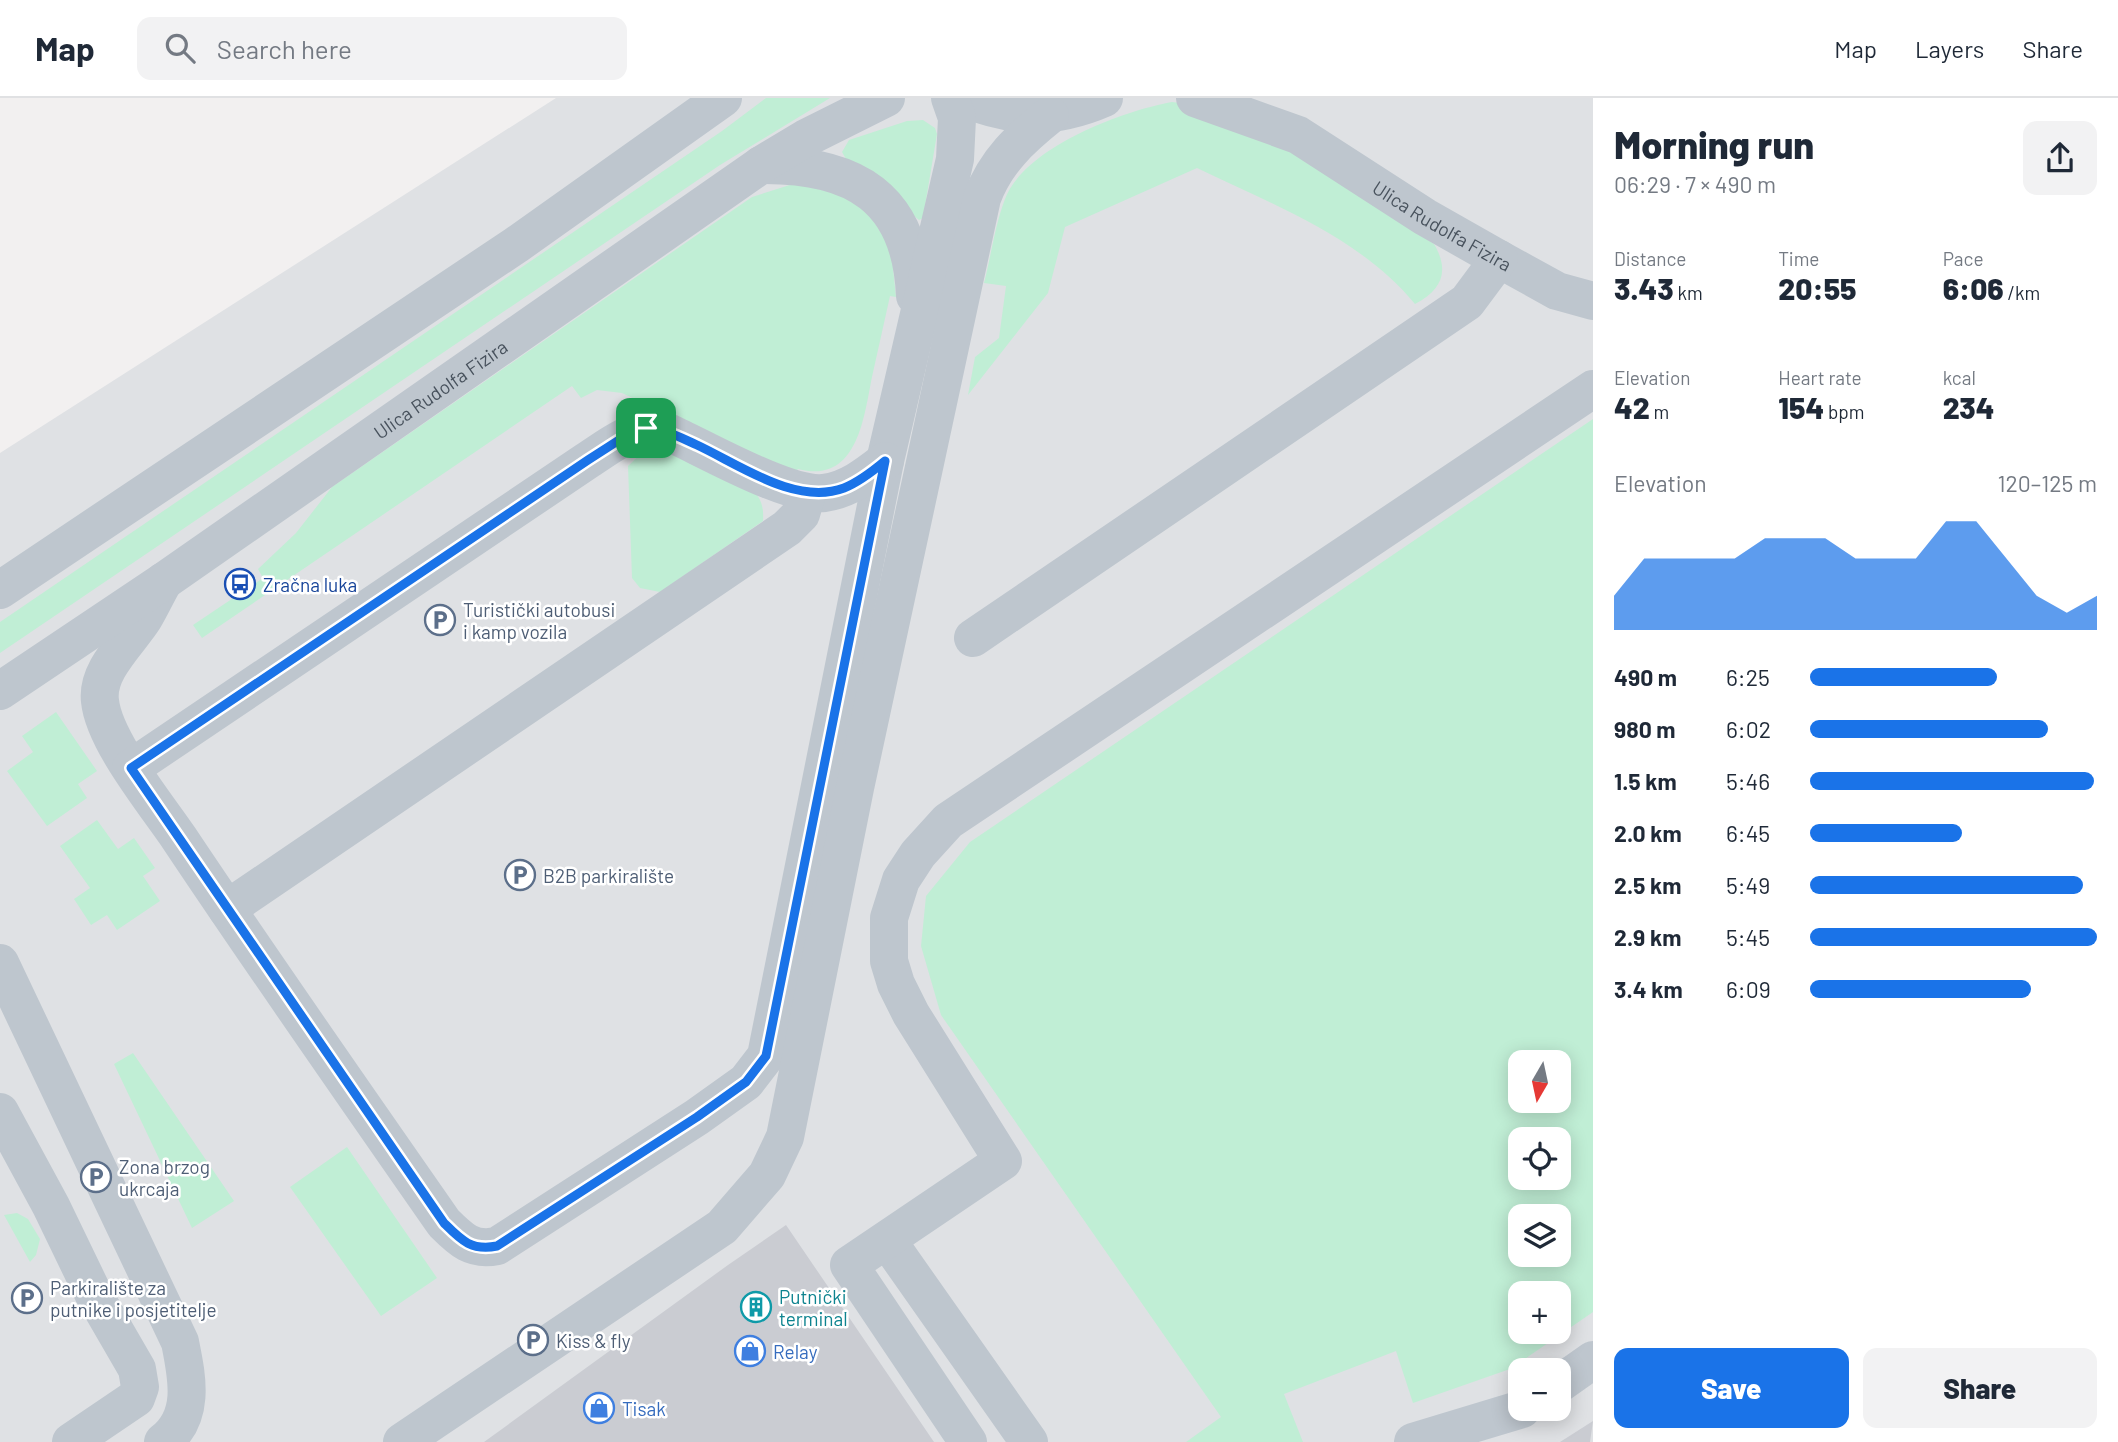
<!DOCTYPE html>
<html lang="en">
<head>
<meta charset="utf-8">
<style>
  :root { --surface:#fff; --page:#f2f2f3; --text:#1f2937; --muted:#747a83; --line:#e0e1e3; --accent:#1a73e8 }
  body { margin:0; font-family:Barlow,sans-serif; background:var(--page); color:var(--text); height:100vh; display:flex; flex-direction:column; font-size:26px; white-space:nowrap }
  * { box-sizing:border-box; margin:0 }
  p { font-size:23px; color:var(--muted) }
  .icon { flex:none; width:38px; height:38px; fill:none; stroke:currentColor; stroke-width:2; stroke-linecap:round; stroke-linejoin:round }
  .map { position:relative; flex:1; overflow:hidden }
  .panel { display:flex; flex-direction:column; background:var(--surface); width:525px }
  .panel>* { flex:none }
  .needle { width:46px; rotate:189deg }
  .tools { position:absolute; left:1508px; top:952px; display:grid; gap:14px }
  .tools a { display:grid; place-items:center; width:63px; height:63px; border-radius:14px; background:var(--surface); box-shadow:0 4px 18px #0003; font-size:35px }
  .pin { position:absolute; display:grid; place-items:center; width:60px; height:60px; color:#fff; margin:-30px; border-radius:14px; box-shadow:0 4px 10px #0006 }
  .round { display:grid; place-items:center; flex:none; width:74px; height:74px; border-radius:14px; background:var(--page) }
  .headline { display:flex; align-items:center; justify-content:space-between; height:119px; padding:0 21px }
  h1 { font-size:38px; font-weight:800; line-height:52px }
  .metrics { display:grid; grid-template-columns:repeat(3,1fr); gap:10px; height:119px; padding:7px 21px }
  .metrics div { display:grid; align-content:center }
  .metrics b { font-size:30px; font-weight:800 }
  .metrics small { font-size:19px; font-weight:400 }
  .metrics p { font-size:19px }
  .chart { height:196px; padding:14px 21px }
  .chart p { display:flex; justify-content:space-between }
  .chart svg { width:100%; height:126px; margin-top:7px; fill:var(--accent); opacity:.7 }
  .button { display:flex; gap:14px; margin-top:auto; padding:14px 21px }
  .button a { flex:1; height:80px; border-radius:14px; background:var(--accent); color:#fff; font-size:28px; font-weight:800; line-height:80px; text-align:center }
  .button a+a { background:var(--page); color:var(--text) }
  ul { padding:0 21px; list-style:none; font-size:23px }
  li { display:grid; grid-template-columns:112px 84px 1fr; align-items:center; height:52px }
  li i { height:18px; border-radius:9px; background:var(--accent) }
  header { display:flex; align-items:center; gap:42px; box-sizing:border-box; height:98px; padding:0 35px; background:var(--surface); border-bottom:2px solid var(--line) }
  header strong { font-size:33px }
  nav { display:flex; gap:38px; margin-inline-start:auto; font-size:24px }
  .search { width:490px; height:63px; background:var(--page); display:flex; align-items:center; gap:18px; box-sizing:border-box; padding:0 24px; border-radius:14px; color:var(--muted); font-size:26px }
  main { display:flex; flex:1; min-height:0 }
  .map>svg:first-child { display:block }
  .airport { fill:#dfe1e4; fill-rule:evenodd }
  .green { fill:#c0eed5; fill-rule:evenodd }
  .building { fill:#caccd2 }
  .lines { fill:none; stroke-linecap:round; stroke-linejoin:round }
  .minor { stroke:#bec6ce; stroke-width:38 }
  .route-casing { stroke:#fff; stroke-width:14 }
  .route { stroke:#1a73e8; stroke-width:9 }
  .labels { text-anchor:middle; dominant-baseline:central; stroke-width:5; stroke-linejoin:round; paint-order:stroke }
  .street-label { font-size:19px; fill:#48525d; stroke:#fff }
  .transit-label { font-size:19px; fill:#164399; stroke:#fff; text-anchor:start }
  .service-label { font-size:19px; fill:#4e5e75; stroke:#fff; text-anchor:start }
  .culture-label { font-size:19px; fill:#0d838f; stroke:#fff; text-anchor:start }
  .shop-label { font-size:19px; fill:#366cbe; stroke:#fff; text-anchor:start }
</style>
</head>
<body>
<header>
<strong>Map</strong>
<div class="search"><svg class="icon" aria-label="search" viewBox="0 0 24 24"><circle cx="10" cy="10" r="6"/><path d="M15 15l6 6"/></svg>Search here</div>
<nav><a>Map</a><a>Layers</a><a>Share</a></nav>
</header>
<main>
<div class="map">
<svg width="1593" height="1344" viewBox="0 0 1593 1344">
  <rect width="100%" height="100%" fill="#f2f0f0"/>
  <path class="airport" d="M556 0H1593V1344H0V355ZM1521 964H1559V1003H1521ZM1521 1041H1559V1080H1521ZM1521 1118H1559V1157H1521ZM1521 1195H1559V1234H1521ZM1521 1272H1559V1311H1521Z"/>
  <path class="green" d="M766 0H830L720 67 0 555V524L722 33Z
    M1172 4 1202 8 1242 20 1434 146C1450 173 1442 192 1415 206 1360 139 1273 107 1197 70L1065 129 1048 195 968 297 975 259 999 240 1006 188 984 185C991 158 995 127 1005 101 1024 50 1122 13 1172 4Z
    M923 22 935 30 937 36 923 120 919 122 846 61 842 54 849 42 907 23Z
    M796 85 844 98 867 113 891 150 896 199 890 198C884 225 878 252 872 279 864 318 858 387 798 371L794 376 622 295 597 292 581 300 572 288 202 540 193 527 263 480 258 471 296 435 332 389 752 99Z
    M1593 321V1214L1510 1271 1413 1305 1396 1253 1284 1296 1303 1344H1186L1221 1319 941 917 921 848 926 798 970 744ZM1521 964H1559V1003H1521ZM1521 1041H1559V1080H1521ZM1521 1118H1559V1157H1521ZM1521 1195H1559V1234H1521Z
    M666 350 751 390C761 400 764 408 763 423L660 494 640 490 632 480 628 368 646 351Z
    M56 614 97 673 78 686 87 700 47 728 7 673 33 654 22 638Z
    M97 722 118 751 134 740 155 770 143 778 160 803 117 832 107 817 91 827 74 801 90 790 60 748Z
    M133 955 234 1103 192 1130 114 966Z
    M347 1049 437 1180 381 1218 290 1089Z
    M17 1115 28 1121 40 1141 36 1157 30 1164 4 1117Z"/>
  <path class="building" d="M786 1127 934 1344H484L728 1167Z
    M1593 1323 1590 1344H1560Z"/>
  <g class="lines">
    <g class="minor">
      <path d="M964 0C1013 21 1056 21 1104 0"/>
      <path id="s1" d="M1195 0 1298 37 1425 119 1499 161 1557 193 1593 203"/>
      <path d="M761 67C854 66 911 99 915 198"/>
      <path d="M164 483C157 495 151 508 144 520 129 544 96 572 100 603 104 643 156 706 179 740 265 869 355 997 444 1125 461 1142 472 1153 497 1148L697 1019 746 984 766 958 885 363 955 61 957 20 950 0"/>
      <path d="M0 492 516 147 723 0"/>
      <path d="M973 540 1467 204 1499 161"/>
      <path id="s2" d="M0 593 164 483 761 67 806 40 886 0"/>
      <path d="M131 670 588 362C615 345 637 324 670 335 705 351 789 399 824 395 848 392 867 377 885 363"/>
      <path d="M227 811 787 430 801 416 807 395"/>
      <path d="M0 865 180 1244C187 1279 196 1319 163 1344"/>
      <path d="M0 1014 51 1108 93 1195 137 1271 140 1289 136 1300 71 1344"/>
      <path d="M887 1142 1029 1344"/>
      <path d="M1559 1286 1593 1262"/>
      <path d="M402 1344 722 1129 767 1077 785 1039 855 690 982 100C996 63 1020 41 1050 17"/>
      <path d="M968 1344 849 1167 1003 1063 911 916 896 886 889 863V820L901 782 918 756 948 723 1593 291"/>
      <path d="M1413 1344 1522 1311"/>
    </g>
  </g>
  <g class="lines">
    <g class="route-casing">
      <path id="route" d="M646 330C665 331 681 340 697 347 740 367 796 408 844 390 859 384 873 373 885 363L766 958 746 984 697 1019 497 1148C471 1153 461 1142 444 1125L131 670 588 362 630 335Z"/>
    </g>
    <use href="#route" class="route"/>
  </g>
  <defs>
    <g id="bus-ring" transform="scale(1.575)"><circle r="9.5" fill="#fff" stroke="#1a4fb4" stroke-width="1.5"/><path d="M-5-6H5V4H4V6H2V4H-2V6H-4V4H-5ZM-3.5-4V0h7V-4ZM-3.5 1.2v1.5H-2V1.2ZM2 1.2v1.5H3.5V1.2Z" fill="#1a4fb4"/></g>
    <g id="parking-ring" transform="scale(1.575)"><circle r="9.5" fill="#fff" stroke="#5c6f8a" stroke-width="1.5"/><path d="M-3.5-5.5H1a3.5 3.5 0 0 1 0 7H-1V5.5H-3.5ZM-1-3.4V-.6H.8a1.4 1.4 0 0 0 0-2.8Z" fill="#5c6f8a"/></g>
    <g id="building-ring" transform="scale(1.575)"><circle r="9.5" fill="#fff" stroke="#0f9aa8" stroke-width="1.5"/><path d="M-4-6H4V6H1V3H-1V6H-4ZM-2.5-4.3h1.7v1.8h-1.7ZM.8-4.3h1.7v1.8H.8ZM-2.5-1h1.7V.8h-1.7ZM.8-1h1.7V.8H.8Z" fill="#0f9aa8"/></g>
    <g id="shop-ring" transform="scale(1.575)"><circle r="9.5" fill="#fff" stroke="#3f7fe0" stroke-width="1.5"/><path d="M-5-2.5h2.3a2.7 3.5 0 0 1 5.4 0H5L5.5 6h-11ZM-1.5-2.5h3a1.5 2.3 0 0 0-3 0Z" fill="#3f7fe0"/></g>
  </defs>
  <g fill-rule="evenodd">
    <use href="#bus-ring" x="240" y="486"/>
    <use href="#parking-ring" x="440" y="522"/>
    <use href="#parking-ring" x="520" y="777"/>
    <use href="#parking-ring" x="96" y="1079"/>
    <use href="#parking-ring" x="27" y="1200"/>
    <use href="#building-ring" x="756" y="1209"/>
    <use href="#parking-ring" x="533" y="1242"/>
    <use href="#shop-ring" x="750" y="1253"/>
    <use href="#shop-ring" x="599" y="1310"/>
  </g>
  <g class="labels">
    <g class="street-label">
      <text stroke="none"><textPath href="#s1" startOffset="280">Ulica Rudolfa Fizira</textPath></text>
      <text stroke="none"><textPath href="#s2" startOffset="534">Ulica Rudolfa Fizira</textPath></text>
    </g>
    <g class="transit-label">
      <text x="263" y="486">Zračna luka</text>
    </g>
    <g class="service-label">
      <text x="463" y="511">Turistički autobusi<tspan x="463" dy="22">i kamp vozila</tspan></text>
      <text x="543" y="777">B2B parkiralište</text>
      <text x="119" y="1068">Zona brzog<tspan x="119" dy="22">ukrcaja</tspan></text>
      <text x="50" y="1189">Parkiralište za<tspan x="50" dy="22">putnike i posjetitelje</tspan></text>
      <text x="556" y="1242">Kiss &amp; fly</text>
    </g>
    <g class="culture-label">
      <text x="779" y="1198">Putnički<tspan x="779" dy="22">terminal</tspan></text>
    </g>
    <g class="shop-label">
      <text x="773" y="1253">Relay</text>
      <text x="622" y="1310">Tisak</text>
    </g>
  </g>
</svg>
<div class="tools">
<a><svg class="needle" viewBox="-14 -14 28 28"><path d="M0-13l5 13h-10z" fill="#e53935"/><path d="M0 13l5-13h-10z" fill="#747a83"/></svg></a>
<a><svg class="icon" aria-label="locate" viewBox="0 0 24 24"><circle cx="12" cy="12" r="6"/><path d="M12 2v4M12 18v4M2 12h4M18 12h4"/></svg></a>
<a><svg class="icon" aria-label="layers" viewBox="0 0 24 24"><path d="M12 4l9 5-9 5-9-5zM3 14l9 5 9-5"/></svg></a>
<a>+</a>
<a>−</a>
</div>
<div class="pin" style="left:646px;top:330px;background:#1e9e55"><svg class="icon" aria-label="arrive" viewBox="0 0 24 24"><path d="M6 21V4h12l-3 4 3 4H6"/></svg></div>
</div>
<section class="panel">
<div class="headline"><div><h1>Morning run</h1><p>06:29 · 7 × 490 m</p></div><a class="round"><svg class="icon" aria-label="share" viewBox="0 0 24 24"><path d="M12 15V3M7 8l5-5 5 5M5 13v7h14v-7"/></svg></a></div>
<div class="metrics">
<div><p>Distance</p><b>3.43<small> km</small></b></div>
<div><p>Time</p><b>20:55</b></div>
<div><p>Pace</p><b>6:06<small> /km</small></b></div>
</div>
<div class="metrics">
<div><p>Elevation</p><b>42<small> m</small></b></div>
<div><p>Heart rate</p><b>154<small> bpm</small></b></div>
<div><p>kcal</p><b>234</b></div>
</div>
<div class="chart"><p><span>Elevation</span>120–125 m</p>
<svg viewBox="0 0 160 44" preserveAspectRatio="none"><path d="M0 44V32L10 19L20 19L30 19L40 19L50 12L60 12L70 12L80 19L90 19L100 19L110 6L120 6L130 19L140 32L150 38L160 32V44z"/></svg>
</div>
<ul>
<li><b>490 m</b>6:25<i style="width:65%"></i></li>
<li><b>980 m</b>6:02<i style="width:83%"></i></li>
<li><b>1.5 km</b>5:46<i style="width:99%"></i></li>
<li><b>2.0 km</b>6:45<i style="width:53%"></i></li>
<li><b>2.5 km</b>5:49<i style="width:95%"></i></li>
<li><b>2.9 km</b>5:45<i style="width:100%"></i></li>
<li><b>3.4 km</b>6:09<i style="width:77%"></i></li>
</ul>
<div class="button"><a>Save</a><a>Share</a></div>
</section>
</main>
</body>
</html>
